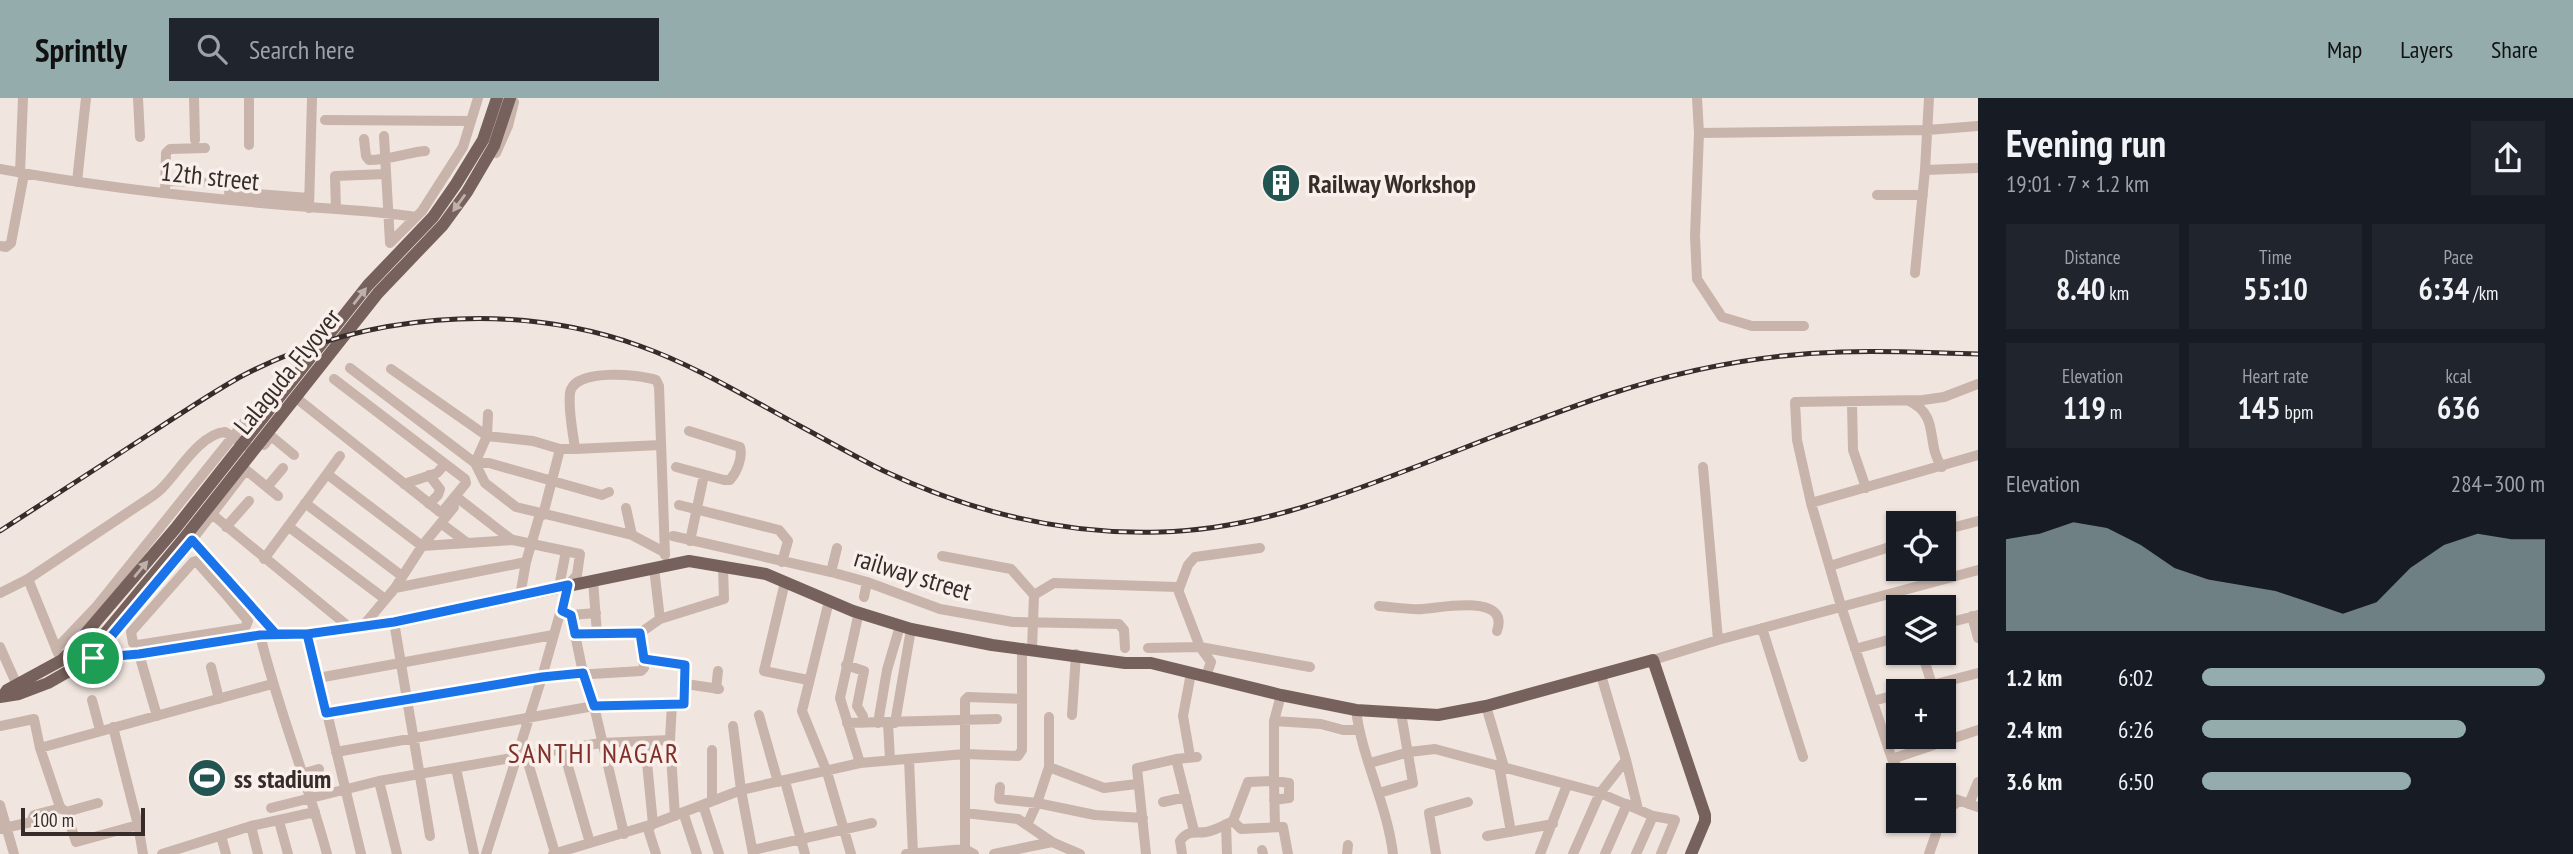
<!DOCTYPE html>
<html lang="en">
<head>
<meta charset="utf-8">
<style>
  :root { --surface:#171b24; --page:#20242c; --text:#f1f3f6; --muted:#9ea1a6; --accent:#94acac }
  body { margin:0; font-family:"PT Sans Narrow",sans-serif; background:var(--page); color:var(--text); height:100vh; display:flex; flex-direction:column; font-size:26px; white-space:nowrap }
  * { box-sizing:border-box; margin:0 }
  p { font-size:23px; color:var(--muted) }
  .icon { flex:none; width:38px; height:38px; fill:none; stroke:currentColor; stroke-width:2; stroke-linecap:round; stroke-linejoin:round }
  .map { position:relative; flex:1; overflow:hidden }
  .panel { display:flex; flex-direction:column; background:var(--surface); width:595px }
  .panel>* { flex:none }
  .fabs { position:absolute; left:1886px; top:413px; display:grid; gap:14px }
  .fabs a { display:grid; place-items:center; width:70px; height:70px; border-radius:0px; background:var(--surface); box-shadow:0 2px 5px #0004; font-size:35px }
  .scale { position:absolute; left:21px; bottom:18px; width:124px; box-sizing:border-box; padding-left:7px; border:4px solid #372c2a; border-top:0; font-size:19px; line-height:24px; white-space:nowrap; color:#372c2a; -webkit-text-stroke:5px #f9f0eb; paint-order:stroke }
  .pin { position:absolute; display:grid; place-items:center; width:60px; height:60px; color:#fff; margin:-30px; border:4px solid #fff; border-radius:50%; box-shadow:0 2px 7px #0007 }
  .round { display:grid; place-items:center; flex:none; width:74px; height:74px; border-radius:0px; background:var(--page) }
  .head { display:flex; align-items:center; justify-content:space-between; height:119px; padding:0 28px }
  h1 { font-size:38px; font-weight:700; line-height:52px }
  .metrics { display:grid; grid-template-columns:repeat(3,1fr); gap:10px; height:119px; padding:7px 28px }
  .metrics div { display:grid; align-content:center; border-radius:0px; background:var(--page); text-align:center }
  .metrics b { font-size:30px; font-weight:700 }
  .metrics small { font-size:19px; font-weight:400 }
  .metrics p { font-size:19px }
  .chart { height:196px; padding:14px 28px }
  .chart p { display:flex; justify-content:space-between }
  .chart svg { width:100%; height:126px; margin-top:7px; fill:var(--accent); opacity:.7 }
  ul { padding:0 28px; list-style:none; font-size:23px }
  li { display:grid; grid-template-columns:112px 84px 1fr; align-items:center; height:52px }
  li i { height:18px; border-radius:9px; background:var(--accent) }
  header { display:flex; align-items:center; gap:42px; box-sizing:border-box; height:98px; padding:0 35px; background:var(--accent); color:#111 }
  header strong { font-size:33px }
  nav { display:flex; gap:38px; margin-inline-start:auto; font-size:24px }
  .search { width:490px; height:63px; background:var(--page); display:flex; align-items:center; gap:18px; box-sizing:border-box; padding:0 24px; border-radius:0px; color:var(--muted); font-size:26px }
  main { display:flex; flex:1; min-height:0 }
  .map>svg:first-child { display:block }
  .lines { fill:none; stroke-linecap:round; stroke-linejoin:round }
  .minor { stroke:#c8b4ab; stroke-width:10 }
  .major { stroke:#77615c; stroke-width:12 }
  .rail-casing { stroke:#372c2a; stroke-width:5 }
  .rail { stroke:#f9f0eb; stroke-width:2.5; stroke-dasharray:8; stroke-linecap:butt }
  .oneway { fill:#beb0ab }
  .route-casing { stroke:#fff; stroke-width:14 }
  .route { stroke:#1a73e8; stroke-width:9 }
  .labels { text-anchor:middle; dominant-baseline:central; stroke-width:7; stroke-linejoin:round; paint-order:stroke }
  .street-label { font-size:26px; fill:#372c2a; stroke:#f9f0eb }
  .poi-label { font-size:26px; font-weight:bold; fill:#372c2a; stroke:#f9f0eb; text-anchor:start }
  .neighbourhood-label { font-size:28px; letter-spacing:2px; fill:#803029; stroke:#f9f0eb }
</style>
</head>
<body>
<header>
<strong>Sprintly</strong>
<div class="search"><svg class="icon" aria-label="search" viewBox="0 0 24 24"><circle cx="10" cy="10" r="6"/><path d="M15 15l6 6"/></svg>Search here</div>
<nav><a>Map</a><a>Layers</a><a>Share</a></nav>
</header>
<main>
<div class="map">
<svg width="1978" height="756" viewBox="0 0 1978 756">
  <rect width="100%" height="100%" fill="#f1e5df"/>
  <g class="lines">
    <path class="minor" d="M138 0 140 39
      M194 0 195 42
      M1697 0 1699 35 1695 138 1697 181 1722 219 1752 228H1804
      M325 22 470 23
      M1699 35 1928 32 1978 28
      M384 38 390 145
      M364 41 366 58 369 62C391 62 404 55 425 53
      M249 47V0
      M496 55 508 28 514 4
      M0 71C102 90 206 101 309 109 345 112 380 113 416 119
      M1925 72 1978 70
      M20 75 23 0
      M165 83 203 84
      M77 84 86 0
      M229 94 309 100
      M165 95 166 55 170 51 205 50
      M1877 97H1923
      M309 110 312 0
      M336 111 335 78 386 76
      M390 145 422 113 463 49 478 0
      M0 148 6 149 11 145 24 76
      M1915 175 1925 72 1929 0
      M350 270 475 365 485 385 516 409 632 437 664 454
      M391 271 487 338 475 365H489L602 397 609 394
      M300 303 440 414 443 413 466 385 465 381 334 281
      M1909 303C1941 318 1925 346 1942 369
      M1852 305 1853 352 1866 390
      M488 316 487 338 533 343 560 351 543 417
      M264 347 271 338 294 357
      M560 351H575C573 334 568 313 570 295 573 270 639 276 656 282L659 288 665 457
      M575 351 661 347
      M676 369 724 382H730C737 374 743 359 740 349L689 333
      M1703 369 1718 542
      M246 372 278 398
      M327 376 340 358
      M429 377 440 391 438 397 429 406
      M404 386 437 375 445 366
      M267 389 283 370
      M459 401 512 442
      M305 405 402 478
      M1811 405 1797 342 1795 304 1923 302 1944 299 1978 286
      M679 407 779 432 788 443 782 464
      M626 410 632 437
      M213 417 349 529
      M442 426 466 444
      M226 429 249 403
      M289 429 385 501
      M1944 432 1978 423
      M673 438 831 474 867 484 940 511 1013 524 1119 526 1124 532 1125 550
      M192 442 276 536
      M690 443 704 377
      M942 458 1011 471 1034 497 1032 551
      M264 461 327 376 422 448 513 442 580 456 577 477 568 487 542 579 486 756
      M1830 468 1899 446
      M654 470 660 521
      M831 474 837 450
      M28 481 58 555
      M593 482 597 536
      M785 484 764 573 808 582
      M559 489 566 453
      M395 490 526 464
      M1179 491 1188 467 1195 459 1260 450
      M0 495 28 481 145 403C151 399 158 395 163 389 179 373 200 336 225 334L248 349
      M1034 497 1054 485 1177 489 1200 549 1211 564 1206 578
      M520 498 526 464 540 416
      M228 499 248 523 245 530 138 547 133 545 131 534 193 464 196 463 228 499 238 494
      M864 499 867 484
      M829 503 802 613 827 674 851 756
      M1379 508C1393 509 1409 512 1423 511 1441 510 1510 495 1497 533
      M562 513 571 517 583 575 594 608 624 736
      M859 514 840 600 860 665
      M571 517 596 515
      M1972 518 1978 540
      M394 524 430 738
      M1944 526 1978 517
      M363 528 395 490 422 448 454 409
      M1762 530 1803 659
      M308 536 361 756
      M575 536 640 535 660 521 724 501 723 469
      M260 537C278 611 307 682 327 756
      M0 549 17 587
      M1148 550 1200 549 1310 569
      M56 551 97 508 247 321
      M1855 551 1899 539
      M1922 555 1934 593
      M139 556 157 618
      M93 560 192 442 245 373
      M1653 562 1718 542 1978 472
      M846 567 864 573 857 608 863 618V625
      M211 569 219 601
      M318 580 553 537
      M686 586 719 591
      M716 591 718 573
      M1909 593 1978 575
      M1281 597 1274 623 1321 626 1343 632H1359
      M92 602 100 632
      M1873 603 1899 596
      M672 605 670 642 675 718
      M1486 608 1504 669
      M1356 612C1362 661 1387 706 1393 756
      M326 615 542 579 641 573 644 570 640 535
      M759 617 778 684
      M1072 617 1076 556
      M1944 623 1950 640
      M847 625 997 621
      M878 625 887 572 900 528
      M888 625 890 662
      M895 625 911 531
      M0 628 34 621 40 650 60 709 66 714 76 744 138 727
      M733 628 741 692 753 756
      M113 629 138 727 143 756
      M645 644 653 726 648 731 656 756
      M40 650 272 586
      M563 651 590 745
      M712 652V702
      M336 654 594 608 684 606 685 567 644 561
      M526 658 555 755
      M1190 658 1183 618 1191 575
      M909 661 913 756
      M1176 661 1194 733
      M1892 661 1978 632
      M1626 662 1638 711
      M1370 665 1409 654 1435 651 1600 695 1653 718 1636 756
      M1499 667 1511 734
      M1049 669 1104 690 1137 686
      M456 670 474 756
      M1902 677 1892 661 1841 508 1811 405 1978 357
      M379 683 397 756
      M785 683 805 756
      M265 686 319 671
      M1000 689 999 701 1037 705 1095 717 1143 720
      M1379 695 1413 685 1401 615
      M1944 697 1978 709
      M1274 702 1289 700V685L1274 683 1275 729
      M1163 704 1186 699
      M1969 706 1978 684
      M0 707 14 756
      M703 707 719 756
      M271 710 379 683 563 651 601 645 670 642
      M66 714 98 705
      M683 714 697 756
      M1944 714 1959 703
      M965 715 1018 721 1052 744 1080 756
      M1653 718 1675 722 1661 756
      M279 723 288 756
      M1233 723 1241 731 1283 729 1288 756
      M1226 726 1227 756
      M1027 727 1037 705 1049 669V619
      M251 728 258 756
      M0 731 31 724 34 717 61 710
      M221 738 226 756
      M1487 738 1553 726
      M965 751V602L968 599 1022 601
      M753 752 872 725
      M1262 752 1263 756
      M162 756 251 728 315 714
      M553 756 653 726 741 692 860 665 965 656 1018 658 1022 652V550
      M906 756 965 751 974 756
      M994 756 1052 744
      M1146 756 1137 670 1176 661 1197 659
      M1182 756 1180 743C1188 731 1195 736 1206 734 1214 733 1225 727 1233 723L1248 684 1274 683V623
      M1347 756 1348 747
      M1436 756 1429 715 1468 704
      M1540 756 1567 687
      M1573 756 1600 695 1626 662 1601 577
      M1605 756 1627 706
      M1929 756 1936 736 1935 723"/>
    <path class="major" d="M69 555 80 564 260 537 308 536 394 524 689 463 766 476 853 513 911 531 992 547 1125 565H1151L1281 597 1356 612 1438 617 1486 608 1653 562 1705 717V723L1691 756
      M3 598 7 592 62 562 69 555 175 431 368 187 433 119 456 86 483 42 497 0
      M0 599 19 596 48 585 69 573 92 551 185 439 378 195 443 127 467 94 494 48 510 0"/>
    <g class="rail-casing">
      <path id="rail" d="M0 433C50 400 101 368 151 335 180 316 210 296 240 279 361 215 511 202 640 248 696 268 748 300 800 328 828 343 856 359 884 373 971 414 1064 437 1160 434 1249 432 1333 401 1415 369 1480 344 1546 317 1613 295 1686 271 1764 256 1841 254 1886 252 1932 255 1978 256"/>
    </g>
    <use href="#rail" class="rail"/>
  </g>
  <defs><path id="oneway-solid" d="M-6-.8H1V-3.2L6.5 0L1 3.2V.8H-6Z" transform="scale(1.75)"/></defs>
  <g class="oneway">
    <use href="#oneway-solid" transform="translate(459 105) rotate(126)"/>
    <use href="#oneway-solid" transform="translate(360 198) rotate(-52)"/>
    <use href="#oneway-solid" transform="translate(141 471) rotate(-50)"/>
  </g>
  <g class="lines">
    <g class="route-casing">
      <path id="route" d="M93 560 192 442 276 536H307L326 615 542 579 583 575 594 608 684 606 685 567 644 561 640 535 575 536 571 517 562 513 568 487 394 524 307 536 260 537 139 556 93 560"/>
    </g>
    <use href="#route" class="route"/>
  </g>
  <defs>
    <g id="building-disc" transform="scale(2.0125)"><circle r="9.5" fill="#225551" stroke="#f9f0eb"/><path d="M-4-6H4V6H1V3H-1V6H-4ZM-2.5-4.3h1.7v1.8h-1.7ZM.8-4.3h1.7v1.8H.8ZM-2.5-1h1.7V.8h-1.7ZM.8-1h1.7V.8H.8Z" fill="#fff"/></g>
    <g id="stadium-disc" transform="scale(2.0125)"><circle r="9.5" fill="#225551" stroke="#f9f0eb"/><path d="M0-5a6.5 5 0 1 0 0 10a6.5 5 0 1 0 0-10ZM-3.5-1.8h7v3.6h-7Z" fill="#fff"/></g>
  </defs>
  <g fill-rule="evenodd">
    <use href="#building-disc" x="1281" y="85"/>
    <use href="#stadium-disc" x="207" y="680"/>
  </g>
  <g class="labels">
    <g class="street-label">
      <text transform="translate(210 78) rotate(6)">12th street</text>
      <text transform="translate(287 273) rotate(-51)">Lalaguda Flyover</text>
      <text transform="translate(913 476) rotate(17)">railway street</text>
    </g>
    <g class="poi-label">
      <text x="1308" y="85">Railway Workshop</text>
      <text x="234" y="680">ss stadium</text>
    </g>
    <g class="neighbourhood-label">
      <text x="594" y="654">SANTHI NAGAR</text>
    </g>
  </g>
</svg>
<div class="fabs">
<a><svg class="icon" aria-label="locate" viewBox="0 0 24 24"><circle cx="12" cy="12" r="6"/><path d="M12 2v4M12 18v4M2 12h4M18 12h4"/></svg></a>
<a><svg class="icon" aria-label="layers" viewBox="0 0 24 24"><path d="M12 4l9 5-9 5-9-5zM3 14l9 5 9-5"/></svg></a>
<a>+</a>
<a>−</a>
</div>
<div class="scale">100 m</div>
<div class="pin" style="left:93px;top:560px;background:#1e9e55"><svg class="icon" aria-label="arrive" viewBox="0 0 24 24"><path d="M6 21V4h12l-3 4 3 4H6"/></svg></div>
</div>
<section class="panel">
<div class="head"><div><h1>Evening run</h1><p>19:01 · 7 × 1.2 km</p></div><a class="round"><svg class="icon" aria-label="share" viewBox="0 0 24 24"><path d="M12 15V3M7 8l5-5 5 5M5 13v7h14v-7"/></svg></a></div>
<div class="metrics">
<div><p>Distance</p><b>8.40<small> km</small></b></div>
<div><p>Time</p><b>55:10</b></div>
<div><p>Pace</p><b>6:34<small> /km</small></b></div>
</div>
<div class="metrics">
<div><p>Elevation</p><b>119<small> m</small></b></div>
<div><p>Heart rate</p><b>145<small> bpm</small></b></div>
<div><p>kcal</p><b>636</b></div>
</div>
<div class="chart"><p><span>Elevation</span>284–300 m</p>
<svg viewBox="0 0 160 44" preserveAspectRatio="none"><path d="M0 44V12L10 10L20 6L30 8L40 14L50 22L60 26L70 28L80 30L90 34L100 38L110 34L120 22L130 14L140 10L150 12L160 12V44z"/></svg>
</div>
<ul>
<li><b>1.2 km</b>6:02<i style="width:100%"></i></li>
<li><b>2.4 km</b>6:26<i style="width:77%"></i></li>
<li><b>3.6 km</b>6:50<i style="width:61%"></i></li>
</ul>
</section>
</main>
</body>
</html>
